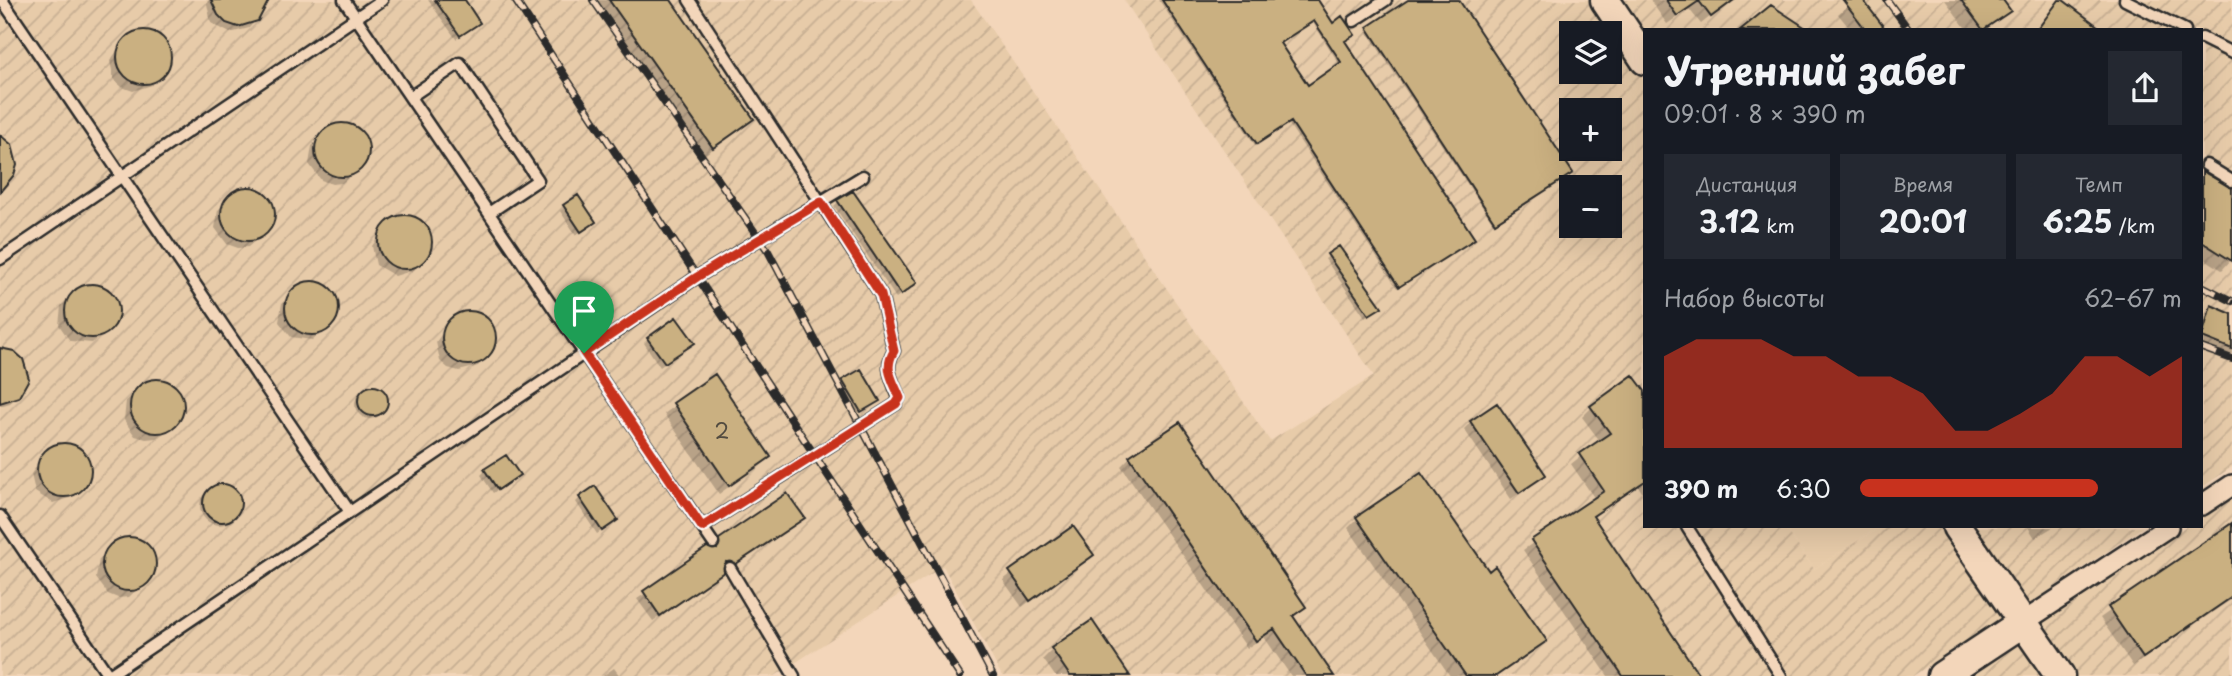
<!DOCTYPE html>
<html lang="ru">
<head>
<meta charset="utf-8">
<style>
  :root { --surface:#171b24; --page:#242831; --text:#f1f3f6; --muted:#9ea1a6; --accent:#c8321e }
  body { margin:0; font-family:"Playpen Sans",sans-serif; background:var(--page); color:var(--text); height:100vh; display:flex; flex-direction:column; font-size:26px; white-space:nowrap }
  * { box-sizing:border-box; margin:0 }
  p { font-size:23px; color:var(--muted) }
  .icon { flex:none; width:38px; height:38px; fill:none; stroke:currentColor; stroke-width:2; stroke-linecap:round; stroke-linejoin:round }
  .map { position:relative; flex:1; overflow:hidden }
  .side { position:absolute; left:1643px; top:28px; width:560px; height:500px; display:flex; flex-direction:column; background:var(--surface); border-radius:0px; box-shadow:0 7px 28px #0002 }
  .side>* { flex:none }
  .tools { position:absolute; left:1559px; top:21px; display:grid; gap:14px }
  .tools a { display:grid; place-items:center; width:63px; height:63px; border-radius:0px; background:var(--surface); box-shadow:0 7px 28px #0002; font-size:35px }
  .pin { position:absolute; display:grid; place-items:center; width:60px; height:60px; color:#fff; margin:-72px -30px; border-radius:50% 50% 50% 0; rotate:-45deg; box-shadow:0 0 7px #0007 }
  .pin .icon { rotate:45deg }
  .round { display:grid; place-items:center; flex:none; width:74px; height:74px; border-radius:0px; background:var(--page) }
  .overview { display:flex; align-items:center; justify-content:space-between; height:119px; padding:0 21px }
  h1 { font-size:38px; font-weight:700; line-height:52px }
  .metrics { display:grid; grid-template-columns:repeat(3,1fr); gap:10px; height:119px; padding:7px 21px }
  .metrics div { display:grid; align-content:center; border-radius:0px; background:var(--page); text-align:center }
  .metrics b { font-size:30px; font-weight:700 }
  .metrics small { font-size:19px; font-weight:400 }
  .metrics p { font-size:19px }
  .chart { height:196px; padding:14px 21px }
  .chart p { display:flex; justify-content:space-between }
  .chart svg { width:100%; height:126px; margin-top:7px; fill:var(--accent); opacity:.7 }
  ul { padding:0 21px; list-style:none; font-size:23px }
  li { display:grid; grid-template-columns:112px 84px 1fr; align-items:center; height:52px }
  li i { height:18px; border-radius:9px; background:var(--accent) }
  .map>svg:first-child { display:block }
  .built { fill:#e7cba9 }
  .industrial { fill:url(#industrial-furrows); fill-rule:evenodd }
  .shadow { fill:#0003; fill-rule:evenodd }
  .building { fill:#cab081; stroke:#2b2b2b; stroke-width:2; fill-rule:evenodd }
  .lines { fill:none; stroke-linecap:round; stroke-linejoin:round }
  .lane-casing { stroke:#2b2b2b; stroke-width:15 }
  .street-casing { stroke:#2b2b2b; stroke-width:24 }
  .secondary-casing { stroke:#2b2b2b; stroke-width:33 }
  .lane { stroke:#f3d6ba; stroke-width:10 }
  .street { stroke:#f3d6ba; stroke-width:19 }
  .secondary { stroke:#f3d6ba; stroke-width:28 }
  .rail-casing { stroke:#2b2b2b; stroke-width:8 }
  .rail { stroke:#f3d6ba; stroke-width:5; stroke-dasharray:16; stroke-linecap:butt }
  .route-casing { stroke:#fff; stroke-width:14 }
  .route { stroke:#c8321e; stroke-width:9 }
  .labels { text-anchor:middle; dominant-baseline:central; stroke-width:6; stroke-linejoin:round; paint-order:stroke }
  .number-label { font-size:21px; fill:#534c40 }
</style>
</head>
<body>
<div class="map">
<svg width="2232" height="676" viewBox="0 0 2232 676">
  <defs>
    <pattern id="industrial-furrows" width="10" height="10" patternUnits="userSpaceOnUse" patternTransform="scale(1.75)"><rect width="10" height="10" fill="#e7cba9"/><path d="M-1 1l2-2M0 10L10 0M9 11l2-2" fill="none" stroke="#c6ae92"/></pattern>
  </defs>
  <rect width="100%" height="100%" fill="#f3d6ba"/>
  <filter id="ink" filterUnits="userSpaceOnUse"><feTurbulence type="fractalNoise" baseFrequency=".0143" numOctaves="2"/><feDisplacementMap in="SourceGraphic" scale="14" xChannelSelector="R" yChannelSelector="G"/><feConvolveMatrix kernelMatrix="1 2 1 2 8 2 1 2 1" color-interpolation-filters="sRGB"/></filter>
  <g filter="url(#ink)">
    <path class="built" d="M1785 527H1879L1814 569Z"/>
    <path class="industrial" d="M0 0H971L1270 441 1374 376 1124 0H1591L1645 82V527H1785L1814 569 1879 527H1944L2003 616 1913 676H1002L943 566 775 676H0ZM1572 33H1610V72H1572ZM1572 110H1610V149H1572ZM1572 187H1610V226H1572Z
      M1621 0H2232V467L2202 487V30H1645V36Z
      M2232 496V676H2074L2037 625 2185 527H2202V516Z
      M1972 527H2143L2025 607Z
      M2018 636 2046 676H1958Z"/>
    <path class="shadow" d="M209 0H265L256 20 249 28 230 33 211 23 207 4Z
      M428 0H457L474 26 456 39Z
      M594 0H669L752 119 703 156Z
      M1159 0H1316L1471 240 1397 288 1288 123 1255 145ZM1312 21 1340 65 1307 87 1278 43Z
      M1411 0H1457L1569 175 1493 223 1366 30Z
      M1650 0H1731L1701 24 1689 9 1667 24Z
      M1854 0H1861L1884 30H1851L1838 14Z
      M1945 0H2001L2009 10 1986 30H1967Z
      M145 32 164 41 169 60 152 85 133 91 122 87 114 80 110 61 126 38Z
      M333 126 354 128 367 143 365 162 342 183 332 184 321 180 309 164 312 146Z
      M2202 173 2232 189V259L2222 270 2202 257Z
      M240 190 260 191 272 207 271 227 248 247 238 248 227 244 215 228 218 210Z
      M578 197 594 222 576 235 560 211Z
      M838 202 911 287 896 298 834 206Z
      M406 216 425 226 431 245 414 270 395 276 376 265 372 246 388 223Z
      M1339 248 1376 310 1365 317 1325 259Z
      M304 283 324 285 337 300 335 320 312 340 291 337 279 322 282 303Z
      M83 287 103 288 116 304 114 323 92 343 70 341 59 325 61 306Z
      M2211 308 2232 316V358L2202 346V322Z
      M470 312 489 322 495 341 478 366 459 371 448 368 440 361 436 342 452 319Z
      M648 339 688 347 660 367 644 343Z
      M0 351 18 396 10 403 0 406Z
      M714 377 769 457 719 494 664 414Z
      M148 382 168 383 181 399 179 418 156 438 146 439 135 436 124 420 126 401Z
      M843 382 878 401 856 415 839 386Z
      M355 404a15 15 0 1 1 30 0a15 15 0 1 1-30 0Z
      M1645 394V490L1642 492 1638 486 1592 518 1698 676H1608L1523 550 1595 499 1571 464 1600 441 1582 417 1592 407Z
      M1471 422 1544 475 1511 499 1464 429Z
      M65 444 76 447 84 454 89 473 72 497 53 503 35 492 31 474 47 451Z
      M1130 457 1304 607 1292 617 1332 676H1291L1264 637 1247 648 1121 466Z
      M485 471 513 479 493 493 481 475Z
      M200 506a19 19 0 1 1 38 0a19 19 0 1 1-38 0Z
      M580 498 611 524 597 534 576 502Z
      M802 518 728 570 723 569 715 579 653 621 637 599 712 550 720 540Z
      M1357 519 1488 573 1545 640 1497 676H1450L1348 528Z
      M2232 525V599L2133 666 2100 618Z
      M2028 527H2053L2035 538Z
      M1073 528 1092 555 1022 607 1003 580Z
      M120 540 141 541 154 557 151 576 129 597 118 598 108 594 96 578 99 559Z
      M1052 650 1128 676H1055L1043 659Z
      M614 668 620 676H603L604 675Z"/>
    <path class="building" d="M211 0H269L258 21 238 27 226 23 218 15Z
      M435 0H465L480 23 460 36Z
      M609 0H671L754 119 713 148Z
      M1162 0H1318L1333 23 1342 16 1355 35 1345 41 1475 239 1399 287 1291 122 1257 144ZM1314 21 1341 62 1308 85 1280 43Z
      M1408 0H1459L1573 173 1495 223 1367 27Z
      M1666 0H1734L1711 17 1699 1 1677 16Z
      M1843 0H1863L1886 30H1866Z
      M1961 0H2003L2011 11 1983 30Z
      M2059 0H2063L2103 30H2037Z
      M1771 5 1809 30H1740Z
      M117 57a27 27 0 1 1 54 0a27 27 0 1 1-54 0Z
      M315 150a27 27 0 1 1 54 0a27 27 0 1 1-54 0Z
      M0 135 12 145 17 165 14 175 0 192Z
      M2202 171 2232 188V261L2202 242Z
      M221 214a27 27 0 1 1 54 0a27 27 0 1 1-54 0Z
      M853 191 917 283 901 295 837 200Z
      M578 195 596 222 581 232 563 205Z
      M378 242a27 27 0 1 1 54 0a27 27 0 1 1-54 0Z
      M1339 246 1382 307 1369 315 1327 254Z
      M285 308a27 27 0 1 1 54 0a27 27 0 1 1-54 0Z
      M65 311a27 27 0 1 1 54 0a27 27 0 1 1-54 0Z
      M2211 305 2232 314V349L2202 337Z
      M442 338a27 27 0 1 1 54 0a27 27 0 1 1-54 0Z
      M676 317 695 343 665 363 647 338Z
      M0 348 14 351 23 359 29 379 19 397 0 403Z
      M861 369 880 401 861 412 842 380Z
      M715 374 771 457 729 486 673 403Z
      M1633 375 1645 391V481L1593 516 1700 676H1623L1531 540 1604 491 1579 454 1610 433 1590 406Z
      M130 406a27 27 0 1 1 54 0a27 27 0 1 1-54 0Z
      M358 401a15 15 0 1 1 30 0a15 15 0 1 1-30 0Z
      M1497 403 1546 475 1519 493 1470 421Z
      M1180 422 1306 607 1293 616 1334 676H1306L1274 629 1256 641 1129 456Z
      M37 470a27 27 0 1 1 54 0a27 27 0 1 1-54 0Z
      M506 455 520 475 498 490 484 469Z
      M1421 473 1489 571 1495 566 1547 641 1496 676H1466L1356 517Z
      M203 503a19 19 0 1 1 38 0a19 19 0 1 1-38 0Z
      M595 486 618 520 602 531 579 497Z
      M787 493 805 518 736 564 726 562 724 572 660 616 643 591 707 547 717 549 719 539Z
      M2232 523V597L2143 658 2108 607Z
      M1073 526 1094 555 1030 601 1009 571Z
      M102 564a27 27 0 1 1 54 0a27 27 0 1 1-54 0Z
      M1092 620 1130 676H1070L1051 648Z"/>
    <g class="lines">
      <g class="lane-casing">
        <path id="lane" d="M2 0 350 512
          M344 0 713 543
          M689 0 881 295 894 351C883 369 893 380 899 398L896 404 702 527
          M2125 0 2185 30
          M1354 21 1386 0
          M2202 38 2232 53
          M410 97 460 63 538 180 489 213
          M2206 165 2232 181
          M0 259 382 0
          M0 516 109 676
          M1687 527 1781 676
          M730 568 794 676
          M108 676 697 277 863 176"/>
      </g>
      <g class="street-casing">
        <path id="street" d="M2202 505 2232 485
          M2022 623 2168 527"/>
      </g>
      <g class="secondary-casing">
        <path id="secondary" d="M1605 0 1645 60
          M1957 527 2060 676
          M1942 676 2022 623"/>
      </g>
      <use href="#lane" class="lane"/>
      <use href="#street" class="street"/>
      <use href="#secondary" class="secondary"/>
      <g class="rail-casing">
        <path id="rail" d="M515 0 960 676
          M593 0 768 251 993 676
          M1887 0 1909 30
          M2202 286 2232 301
          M2202 348 2232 359"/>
      </g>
      <use href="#rail" class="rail"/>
    </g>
  </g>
  <g class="lines" filter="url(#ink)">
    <g class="route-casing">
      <path id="route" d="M821 202 881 295 894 351C883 369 893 380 900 398L896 404 702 527 584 353 697 277Z"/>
    </g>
    <use href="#route" class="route"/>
  </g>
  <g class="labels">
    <g class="number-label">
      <text x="722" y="430">2</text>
    </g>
  </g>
</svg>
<div class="tools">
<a><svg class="icon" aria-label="layers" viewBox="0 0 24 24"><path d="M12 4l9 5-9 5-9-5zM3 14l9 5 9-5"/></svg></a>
<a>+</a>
<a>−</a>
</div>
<div class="pin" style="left:584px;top:353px;background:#1e9e55"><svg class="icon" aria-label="arrive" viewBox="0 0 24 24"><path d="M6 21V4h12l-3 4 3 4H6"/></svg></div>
<section class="side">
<div class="overview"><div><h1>Утренний забег</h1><p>09:01 · 8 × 390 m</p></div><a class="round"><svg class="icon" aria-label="share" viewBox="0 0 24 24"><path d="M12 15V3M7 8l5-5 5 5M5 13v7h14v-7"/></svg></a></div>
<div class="metrics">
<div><p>Дистанция</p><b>3.12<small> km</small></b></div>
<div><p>Время</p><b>20:01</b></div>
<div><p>Темп</p><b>6:25<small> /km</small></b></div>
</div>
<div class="chart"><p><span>Набор высоты</span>62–67 m</p>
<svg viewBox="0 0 160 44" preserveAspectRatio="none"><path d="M0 44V12L10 6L20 6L30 6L40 12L50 12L60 19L70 19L80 25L90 38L100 38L110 32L120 25L130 12L140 12L150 19L160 12V44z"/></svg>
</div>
<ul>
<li><b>390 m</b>6:30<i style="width:74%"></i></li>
</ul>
</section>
</div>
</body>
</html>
